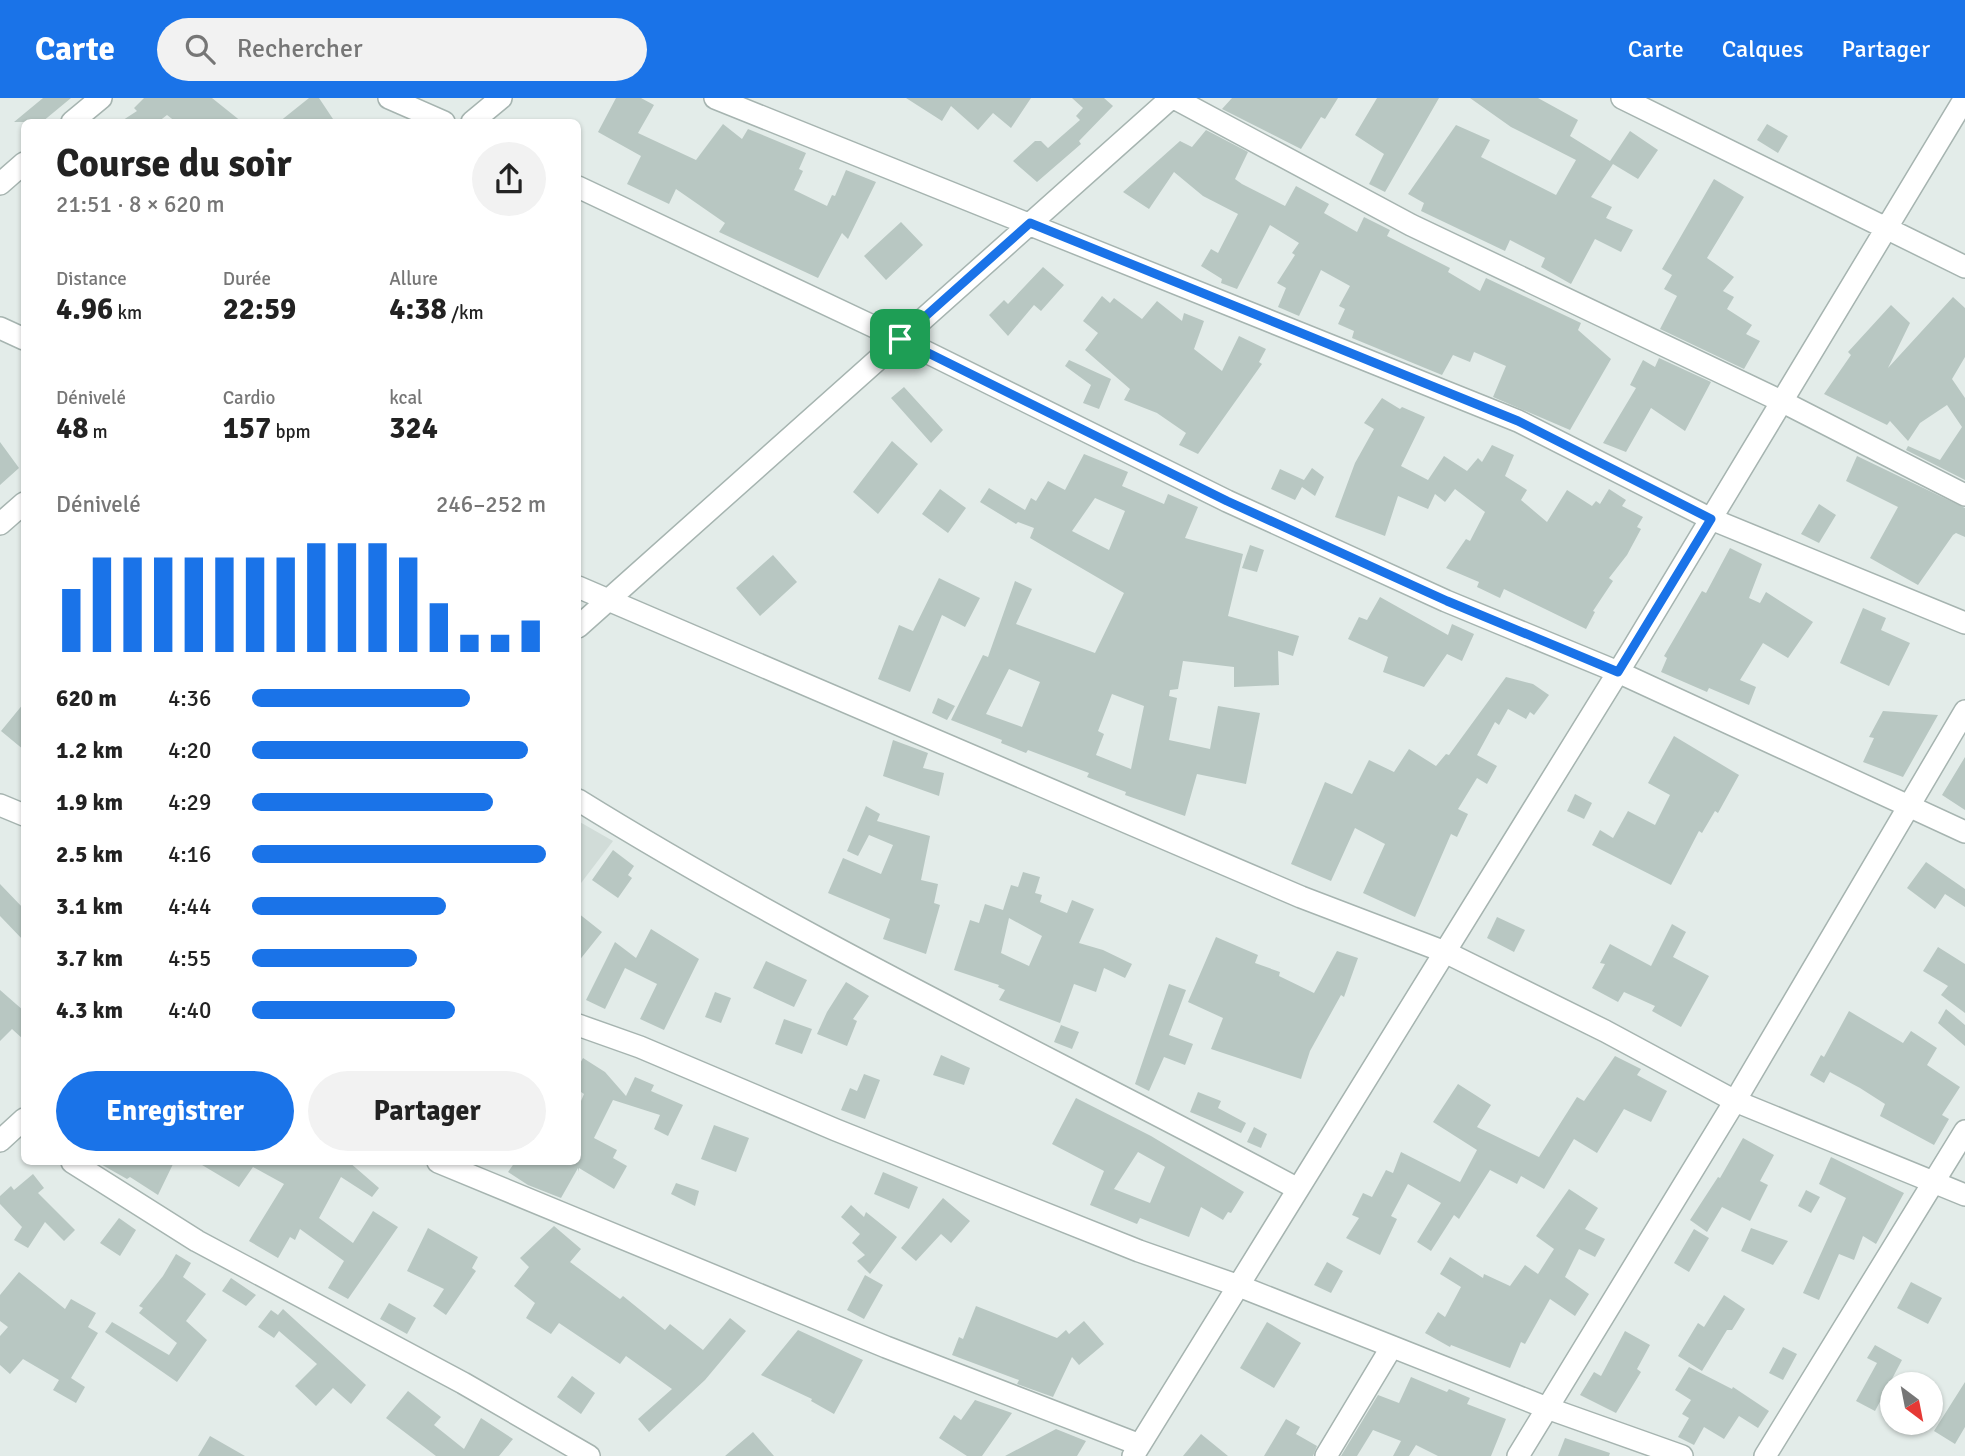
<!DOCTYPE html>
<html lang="fr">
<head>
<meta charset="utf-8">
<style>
  :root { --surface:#fff; --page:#f2f2f2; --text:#222; --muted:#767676; --accent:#1a73e8 }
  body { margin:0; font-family:Signika,sans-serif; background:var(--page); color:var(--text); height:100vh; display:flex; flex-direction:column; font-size:26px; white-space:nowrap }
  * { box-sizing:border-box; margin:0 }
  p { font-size:23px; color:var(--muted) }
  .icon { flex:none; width:38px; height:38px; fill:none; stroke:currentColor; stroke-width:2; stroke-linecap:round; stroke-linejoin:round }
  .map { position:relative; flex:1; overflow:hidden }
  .sheet { position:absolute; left:21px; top:21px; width:560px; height:1046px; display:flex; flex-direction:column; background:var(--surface); border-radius:10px; box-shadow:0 2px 5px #0004 }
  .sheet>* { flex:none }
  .needle { width:46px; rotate:148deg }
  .fabs { position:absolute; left:1880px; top:1274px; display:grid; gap:14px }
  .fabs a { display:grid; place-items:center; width:63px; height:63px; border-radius:50%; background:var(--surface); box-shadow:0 2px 5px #0004; font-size:35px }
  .pin { position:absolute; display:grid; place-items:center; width:60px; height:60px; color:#fff; margin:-30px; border-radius:14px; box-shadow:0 4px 10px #0006 }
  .round { display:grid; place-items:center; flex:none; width:74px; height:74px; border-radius:37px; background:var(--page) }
  .overview { display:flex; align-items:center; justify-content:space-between; height:119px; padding:0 35px }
  h1 { font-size:38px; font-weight:700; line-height:52px }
  .stats { display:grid; grid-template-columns:repeat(3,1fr); gap:10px; height:119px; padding:7px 35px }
  .stats div { display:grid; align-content:center }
  .stats b { font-size:30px; font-weight:700 }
  .stats small { font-size:19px; font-weight:400 }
  .stats p { font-size:19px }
  .chart { height:196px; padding:14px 35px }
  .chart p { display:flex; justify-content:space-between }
  .chart svg { width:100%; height:126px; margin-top:7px; stroke:var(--accent); stroke-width:6 }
  .action { display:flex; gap:14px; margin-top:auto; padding:14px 35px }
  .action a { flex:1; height:80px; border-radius:42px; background:var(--accent); color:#fff; font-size:28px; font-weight:700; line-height:80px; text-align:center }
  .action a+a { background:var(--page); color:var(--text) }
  ul { padding:0 35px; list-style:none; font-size:23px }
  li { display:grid; grid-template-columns:112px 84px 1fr; align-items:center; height:52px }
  li i { height:18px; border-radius:9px; background:var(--accent) }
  header { display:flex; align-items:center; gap:42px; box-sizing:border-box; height:98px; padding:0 35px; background:var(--accent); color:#fff }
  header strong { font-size:33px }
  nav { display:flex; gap:38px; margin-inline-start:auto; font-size:24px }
  .search { width:490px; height:63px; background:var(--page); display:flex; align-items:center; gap:18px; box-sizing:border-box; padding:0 24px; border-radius:38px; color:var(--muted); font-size:26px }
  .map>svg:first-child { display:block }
  .built { fill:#d1dcd8 }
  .building { fill:#b8c7c2; fill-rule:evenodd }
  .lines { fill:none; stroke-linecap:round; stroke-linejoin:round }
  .minor-casing { stroke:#a6b4b0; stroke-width:24 }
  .minor { stroke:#fff; stroke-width:21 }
  .route-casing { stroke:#fff; stroke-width:14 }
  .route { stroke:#1a73e8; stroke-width:9 }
</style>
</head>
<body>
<header>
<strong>Carte</strong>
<div class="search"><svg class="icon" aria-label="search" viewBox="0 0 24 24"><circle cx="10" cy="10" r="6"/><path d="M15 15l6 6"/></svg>Rechercher</div>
<nav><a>Carte</a><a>Calques</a><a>Partager</a></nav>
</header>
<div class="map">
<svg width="1965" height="1358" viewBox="0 0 1965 1358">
  <rect width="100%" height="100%" fill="#e3ece9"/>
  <path class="built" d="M578 723 613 743 578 789Z"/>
  <path class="building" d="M43 0H71L42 24H14Z
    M144 0H212L242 24H176L167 17 158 24H120L137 13 134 10Z
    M309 0H319L335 24H279Z
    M616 0H641L654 7 638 35 696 62 723 26 742 41 748 31 806 55 799 71 803 73 794 92 827 108 832 97 835 98 846 72 876 84 848 141 842 135 818 180 719 134 725 125 676 91 669 106 627 86 641 58 598 34Z
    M906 0H1031L1011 30 993 15 978 32 951 8 942 23Z
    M1072 0H1104L1113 8 1079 43 1081 46 1037 84 1013 63 1035 43H1041L1048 50 1080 22 1076 18 1083 10Z
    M1232 0H1338L1325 21 1321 19 1301 51 1222 11Z
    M1377 0H1439L1385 94 1369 86 1384 56 1355 37Z
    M1470 0H1538L1578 22 1570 38 1610 63 1630 33 1658 52 1638 81 1613 66 1591 99 1612 109 1606 120 1633 132 1621 154 1595 141 1571 186 1541 169 1545 160 1510 142 1505 153 1421 113 1424 105 1408 96 1456 27 1490 42 1481 59 1556 97 1576 62 1511 29Z
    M1767 26 1788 38 1778 55 1757 42Z
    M1206 32 1248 54 1235 81 1242 86 1285 108 1296 88 1329 106 1324 115 1357 134 1364 119 1390 132 1387 138 1450 170 1448 174 1480 193 1486 180 1581 225 1578 232 1611 261 1570 332 1493 299 1506 268 1474 254 1470 264 1453 257 1442 277 1352 240 1354 233 1338 226 1345 211 1339 208 1350 188 1321 172 1299 218 1278 209 1286 190 1277 185 1295 157 1292 155 1299 145 1270 127 1237 191 1221 185 1222 181 1201 168 1211 151 1218 155 1238 116 1203 98 1174 74 1149 111 1123 94 1180 43 1192 49Z
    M1714 81 1744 99 1707 160 1734 179 1723 193 1734 199 1727 211 1752 227 1746 236 1760 243 1744 271 1660 231 1677 198 1664 191 1672 177 1662 171Z
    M901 124 923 147 886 182 864 158Z
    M1043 169 1064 187 1041 213 1034 207 1008 238 989 217 1004 202 1008 206Z
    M1102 198 1110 205 1114 200 1142 221 1157 203 1182 223 1184 215 1204 223 1194 251 1222 273 1239 238 1266 251 1259 264 1262 266 1198 356 1179 347 1186 335 1157 315 1124 302 1130 291 1085 252 1098 235 1083 223Z
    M1953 199 1965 210V259L1952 281 1965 300V382L1906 352 1908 348 1940 362 1962 329 1947 307 1920 325 1908 343 1890 323 1887 327 1824 296 1851 257 1848 254 1891 207 1910 225 1888 270Z
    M1659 260 1711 284 1685 333 1651 310 1626 354 1603 345 1636 290 1630 287 1643 262 1655 269Z
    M1069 262 1111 281 1099 311 1083 305 1091 287 1065 268Z
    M904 289 943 332 931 345 891 300Z
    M1382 300 1400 311 1402 309 1425 319 1401 368 1428 382 1444 358 1467 373 1478 360 1482 364 1492 347 1514 357 1505 378 1527 392 1521 402 1547 424 1567 392 1592 408 1596 403 1600 406 1609 391 1626 402 1622 408 1643 419 1637 429 1641 431 1627 457 1609 480 1613 483 1593 513 1595 514 1586 531 1504 491 1500 500 1477 489 1479 484 1446 470 1466 441 1470 443 1485 414 1455 391 1445 404 1435 396 1428 411 1398 398 1385 438 1335 419 1355 365 1374 331 1364 325Z
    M892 343 918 366 878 416 853 394Z
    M0 344 19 370 0 387Z
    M1084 356 1128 374 1122 388 1164 406 1168 396 1198 409 1185 440 1243 456 1228 518 1299 538 1293 558 1278 553 1279 587 1234 589V569L1183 563 1178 591 1170 592 1169 598 1177 600 1169 642 1210 651 1218 608 1260 615 1246 686 1197 676 1185 718 1125 697 1126 694 1087 679 1089 675 1028 652 1026 655 1001 645 1002 642 951 622 983 557 988 559 1015 483 1032 491 1016 526 1095 555 1124 495 1030 440 1034 430 1018 424 1016 426 980 404 989 390 1025 412 1031 400 1036 403 1048 383 1065 392ZM1095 400 1125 413 1109 452 1072 433ZM1009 571 1040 584 1022 629 986 616ZM1112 596 1144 608 1131 671 1096 657 1104 636 1098 633Z
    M1857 358 1965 410V439L1956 435 1953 437 1918 487 1870 460 1898 409 1846 383Z
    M1312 370 1324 379 1315 398 1302 389 1295 402 1271 391 1280 371 1304 382Z
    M940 391 966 410 948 435 922 416Z
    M1819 406 1836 417 1819 445 1801 436Z
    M1250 447 1264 452 1257 474 1242 470Z
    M1730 450 1762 466 1749 500 1760 505 1766 494 1813 524 1788 560 1763 545 1740 582 1756 589 1749 607 1709 590 1707 594 1661 574 1667 560 1664 558 1702 493 1706 495Z
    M773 457 797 484 760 518 736 490Z
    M939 480 980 500 965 529 942 517 910 594 878 581 899 527 913 533Z
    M1380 499 1448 537 1452 526 1474 536 1462 563 1447 556 1424 589 1383 574 1388 559 1348 541 1359 519 1367 522Z
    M1863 510 1886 520 1881 532 1910 545 1889 588 1840 565Z
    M1506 579 1533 586 1549 597 1534 617 1530 614 1526 621 1508 611 1499 627 1495 624 1477 657 1497 668 1487 686 1477 680 1458 711 1468 716 1457 739 1451 736 1415 819 1363 795 1385 746 1355 730 1331 783 1291 766 1325 684 1352 696 1369 662 1394 674 1409 651 1436 668 1446 656 1449 657Z
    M938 600 955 608 947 622 932 615Z
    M24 605V652L1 633Z
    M1883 613 1938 617 1903 679 1863 664 1874 640 1869 639Z
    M1674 638 1739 677 1718 715 1715 713 1702 735 1699 733 1671 787 1592 747 1600 732 1613 740 1628 713 1655 727 1670 697 1648 685Z
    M893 642 928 655 923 670 944 675 939 698 883 678Z
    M1965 659V712L1942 697Z
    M1575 696 1592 705 1584 721 1567 713Z
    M866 708 880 716 877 723 930 738 921 782 938 786 934 805 940 807 926 856 883 841 890 821 828 795 843 760 881 776 893 747 869 737 858 758 847 753Z
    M613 752 634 768 628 777 632 780 618 800 592 782Z
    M1926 764 1965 791V809L1945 796 1935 811 1907 790Z
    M1023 774 1040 779 1035 795 1042 797 1040 804 1067 815 1072 802 1094 811 1079 845 1103 852 1132 866 1125 880 1104 870 1096 894 1074 886 1060 925 999 902 1005 892 998 889 999 887 954 872 970 822 979 825 985 806 1003 812 1011 787 1018 789ZM1009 820 1042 838 1029 868 1001 855Z
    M0 786 24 811V843L0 818Z
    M578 815 602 834 578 864Z
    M1497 819 1525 832 1514 854 1487 840Z
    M1672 826 1686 834 1673 859 1709 878 1681 929 1652 913 1655 908 1624 894 1618 904 1592 890 1605 866 1600 865 1610 846 1651 868Z
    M651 831 699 861 664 932 640 921 657 886 625 870 605 911 586 902 615 844 636 860Z
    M1216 839 1258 857 1255 865 1280 874 1279 878 1314 895 1337 853 1358 860 1344 899 1341 897 1310 953 1301 981 1211 951 1223 920 1188 904Z
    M1938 849 1965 866V915L1941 897 1948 888 1923 873Z
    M766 863 807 882 794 909 753 890Z
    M846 884 869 898 853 921 857 923 847 948 817 936 827 914Z
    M1169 886 1186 892 1169 937 1193 946 1185 967 1164 959 1149 993 1135 986Z
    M0 892 24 913V942L12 931 0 943Z
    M715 894 731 900 721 925 705 919Z
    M1946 911 1965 927V948L1938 925Z
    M1849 913 1903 945 1911 933 1937 950 1927 967 1960 989 1942 1017 1949 1021 1934 1047 1880 1018 1885 1006 1860 990 1830 974 1824 985 1810 977 1821 957 1824 959Z
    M784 921 812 931 802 956 775 946Z
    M1061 927 1079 934 1072 951 1054 944Z
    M941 957 970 970 964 987 933 977Z
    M1615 958 1641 971 1637 977 1667 993 1651 1024 1624 1011 1597 1055 1574 1041 1544 1091 1521 1078 1517 1086 1490 1072 1459 1121 1454 1117 1431 1153 1417 1144 1441 1105 1408 1086 1391 1118 1397 1121 1380 1157 1346 1140 1359 1120 1352 1117 1363 1095 1372 1099 1386 1072 1393 1075 1401 1054 1460 1084 1477 1052 1433 1024 1458 986 1491 1007 1477 1029 1539 1059 1577 999 1584 1003Z
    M583 960 605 974 626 998 635 979 654 987 651 993 683 1007 668 1038 654 1031 660 1017 613 1002 594 1040 617 1052 613 1060 627 1068 614 1091 579 1070 578 1074V1070L561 1100 528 1087 508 1074 515 1064H578V1010L584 996 578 992V969Z
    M864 976 880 982 865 1021 841 1012 850 990 857 993Z
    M1198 994 1221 1003 1218 1010 1246 1025 1241 1035 1190 1014Z
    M1076 1000 1151 1038 1244 1094 1231 1115 1228 1114 1223 1122 1201 1109 1189 1139 1140 1120 1137 1126 1090 1107 1104 1073 1052 1046ZM1138 1054 1165 1069 1150 1105 1114 1091Z
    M714 1027 749 1040 736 1074 701 1061Z
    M1254 1029 1267 1036 1261 1050 1247 1044Z
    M1743 1040 1774 1057 1760 1083 1768 1087 1750 1123 1722 1109 1707 1134 1690 1122 1718 1079 1720 1080Z
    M1831 1059 1904 1095 1876 1146 1863 1138 1854 1162 1839 1156 1819 1202 1803 1195 1846 1100 1819 1086Z
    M97 1064H174L158 1097 130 1079 127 1081Z
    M197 1064H349L379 1090 372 1099 341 1079 319 1120 353 1145 373 1113 398 1129 348 1201 328 1190 344 1163 300 1131 295 1142 290 1139 278 1160 249 1143 284 1086 253 1069 239 1089Z
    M883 1074 918 1089 909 1111 874 1096Z
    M33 1076 44 1090 38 1095 75 1132 64 1143 45 1124 28 1150 14 1142 22 1129 0 1106V1098L11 1088 14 1092Z
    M676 1085 699 1093 695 1108 671 1096Z
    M1569 1091 1598 1110 1585 1131 1605 1141 1595 1159 1579 1151 1565 1179 1589 1196 1575 1218 1550 1201 1525 1246 1521 1244 1510 1270 1451 1247 1450 1249 1425 1235 1438 1214 1445 1219 1461 1189 1440 1176 1450 1159 1483 1180 1484 1176 1510 1188 1525 1167 1538 1176 1554 1151 1536 1138Z
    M1806 1092 1820 1099 1811 1115 1798 1108Z
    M943 1100 970 1123 951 1145 941 1136 916 1163 901 1150Z
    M851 1107 864 1119 866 1114 897 1139 870 1176 857 1163 865 1157 852 1145 860 1136 841 1119Z
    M119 1120 136 1132 120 1158 100 1145Z
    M554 1128 581 1151 570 1164 620 1201 623 1198 665 1232 670 1226 703 1252 730 1220 746 1233 705 1282 649 1334 638 1321 672 1291 626 1258 620 1266 559 1225 551 1236 526 1220 535 1205 514 1188 529 1169 520 1160Z
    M428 1130 478 1159 472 1170 476 1173 446 1217 433 1208 444 1191 407 1173Z
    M1751 1130 1788 1143 1773 1167 1741 1153Z
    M1694 1131 1709 1140 1689 1174 1674 1165Z
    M176 1156 191 1165 183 1179 206 1196 186 1223 207 1242 177 1284 105 1234 112 1224 169 1257 177 1245 139 1215 143 1210 139 1208 163 1178Z
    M1327 1164 1343 1173 1331 1195 1314 1187Z
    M19 1174 65 1211 71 1201 96 1215 88 1229 98 1235 71 1280 85 1289 76 1305 53 1292 59 1282 23 1261 10 1276 0 1267V1238L8 1229 0 1223V1197Z
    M865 1177 883 1187 864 1221 847 1212Z
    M231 1180 256 1197 246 1208 222 1193Z
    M1911 1184 1942 1200 1928 1226 1897 1210Z
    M1724 1197 1745 1211 1732 1232H1727L1702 1273 1678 1258 1698 1225 1704 1229Z
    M389 1205 416 1220 407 1236 380 1221Z
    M976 1208 1057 1240 1066 1232 1069 1236 1084 1223 1104 1246 1079 1267 1072 1259 1053 1299 1017 1286 1019 1282 952 1257 959 1239 963 1241Z
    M283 1211 366 1287 351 1306 333 1290 316 1308 295 1288 317 1266 279 1233 274 1240 258 1229 271 1212 278 1217Z
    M1267 1224 1301 1245 1274 1290 1240 1270Z
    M798 1232 863 1262 834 1316 811 1303 812 1301 761 1277Z
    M1625 1233 1650 1247 1637 1271 1641 1274 1616 1315 1580 1297 1594 1274 1601 1278Z
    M1875 1247 1902 1262 1875 1313 1856 1303 1877 1265 1867 1260Z
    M1783 1249 1797 1256 1783 1282 1769 1275Z
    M1689 1269 1732 1291 1733 1289 1769 1313 1758 1330 1739 1318 1724 1341 1704 1329 1694 1347 1678 1339 1689 1320 1682 1316 1691 1302 1675 1292Z
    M572 1278 595 1295 581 1316 557 1299Z
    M1411 1279 1447 1294 1449 1291 1470 1300 1467 1306 1506 1321 1491 1358H1438L1416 1347 1409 1358H1393L1401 1343 1373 1332 1357 1358H1341L1378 1297 1399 1305Z
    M1965 1284V1329L1955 1346 1934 1333Z
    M408 1293 441 1319 434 1327 464 1351 481 1320 513 1341 499 1358H436L386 1320Z
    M975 1302 1012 1315 982 1358H967L939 1340 954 1317 961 1322Z
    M1286 1321 1300 1329 1296 1336 1317 1348 1313 1358H1264Z
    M1056 1331 1086 1343 1077 1358H1005Z
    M753 1334 774 1358H725Z
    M1201 1336 1228 1358H1183Z
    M210 1338 245 1358H198Z
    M1565 1340 1610 1355 1609 1358H1558Z"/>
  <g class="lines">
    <g class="minor-casing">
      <path id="minor" d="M389 0 444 24
        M715 0 1518 323 1711 421 1965 525
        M1174 0 1411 127 1783 304 1965 397
        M1622 0 1965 169
        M72 24 101 0
        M472 24 501 0
        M0 86 24 65
        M578 89 900 241 1227 403 1446 503 1618 574 1965 734
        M0 230 24 241
        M0 426 24 405
        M578 489 1301 799 1445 854 1605 933 1735 1003 1965 1097
        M578 529 1171 0
        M578 702C810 846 1058 962 1298 1091
        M0 707 24 717
        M578 927 640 949 836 1032 1139 1153 1239 1188 1547 1310 1682 1358
        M0 1043 24 1021
        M72 1064 197 1143 463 1285 589 1358
        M438 1064 886 1249 1140 1347
        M1133 1358 1633 550 1965 0
        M1326 1358 1391 1250
        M1518 1358 1735 1003 1965 613
        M1765 1358 1965 1033"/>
    </g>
    <use href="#minor" class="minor"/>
  </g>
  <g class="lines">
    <g class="route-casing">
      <path id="route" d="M1030 125 1518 323 1711 421 1618 574 1447 503 1227 403 900 241Z"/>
    </g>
    <use href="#route" class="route"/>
  </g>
</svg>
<div class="fabs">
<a><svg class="needle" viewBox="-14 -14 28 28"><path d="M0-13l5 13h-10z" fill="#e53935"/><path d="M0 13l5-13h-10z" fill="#767676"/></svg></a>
</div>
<div class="pin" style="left:900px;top:241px;background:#1e9e55"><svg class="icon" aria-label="arrive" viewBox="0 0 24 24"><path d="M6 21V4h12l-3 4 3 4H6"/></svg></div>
<section class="sheet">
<div class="overview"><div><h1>Course du soir</h1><p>21:51 · 8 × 620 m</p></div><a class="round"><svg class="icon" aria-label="share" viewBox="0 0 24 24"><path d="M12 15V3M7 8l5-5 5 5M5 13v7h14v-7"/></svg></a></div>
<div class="stats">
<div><p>Distance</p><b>4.96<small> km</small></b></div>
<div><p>Durée</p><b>22:59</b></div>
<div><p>Allure</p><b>4:38<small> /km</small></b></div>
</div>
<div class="stats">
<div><p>Dénivelé</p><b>48<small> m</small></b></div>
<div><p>Cardio</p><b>157<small> bpm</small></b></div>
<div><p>kcal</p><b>324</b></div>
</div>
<div class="chart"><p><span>Dénivelé</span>246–252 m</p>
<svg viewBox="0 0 160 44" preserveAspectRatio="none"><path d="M5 44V22M15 44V11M25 44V11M35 44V11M45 44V11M55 44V11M65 44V11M75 44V11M85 44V6M95 44V6M105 44V6M115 44V11M125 44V27M135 44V38M145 44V38M155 44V33"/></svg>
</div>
<ul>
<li><b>620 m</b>4:36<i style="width:74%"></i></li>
<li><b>1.2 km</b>4:20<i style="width:94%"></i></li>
<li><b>1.9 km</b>4:29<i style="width:82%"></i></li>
<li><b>2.5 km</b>4:16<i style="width:100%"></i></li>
<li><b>3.1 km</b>4:44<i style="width:66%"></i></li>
<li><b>3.7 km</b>4:55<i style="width:56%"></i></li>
<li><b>4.3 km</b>4:40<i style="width:69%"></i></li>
</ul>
<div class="action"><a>Enregistrer</a><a>Partager</a></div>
</section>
</div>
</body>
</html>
